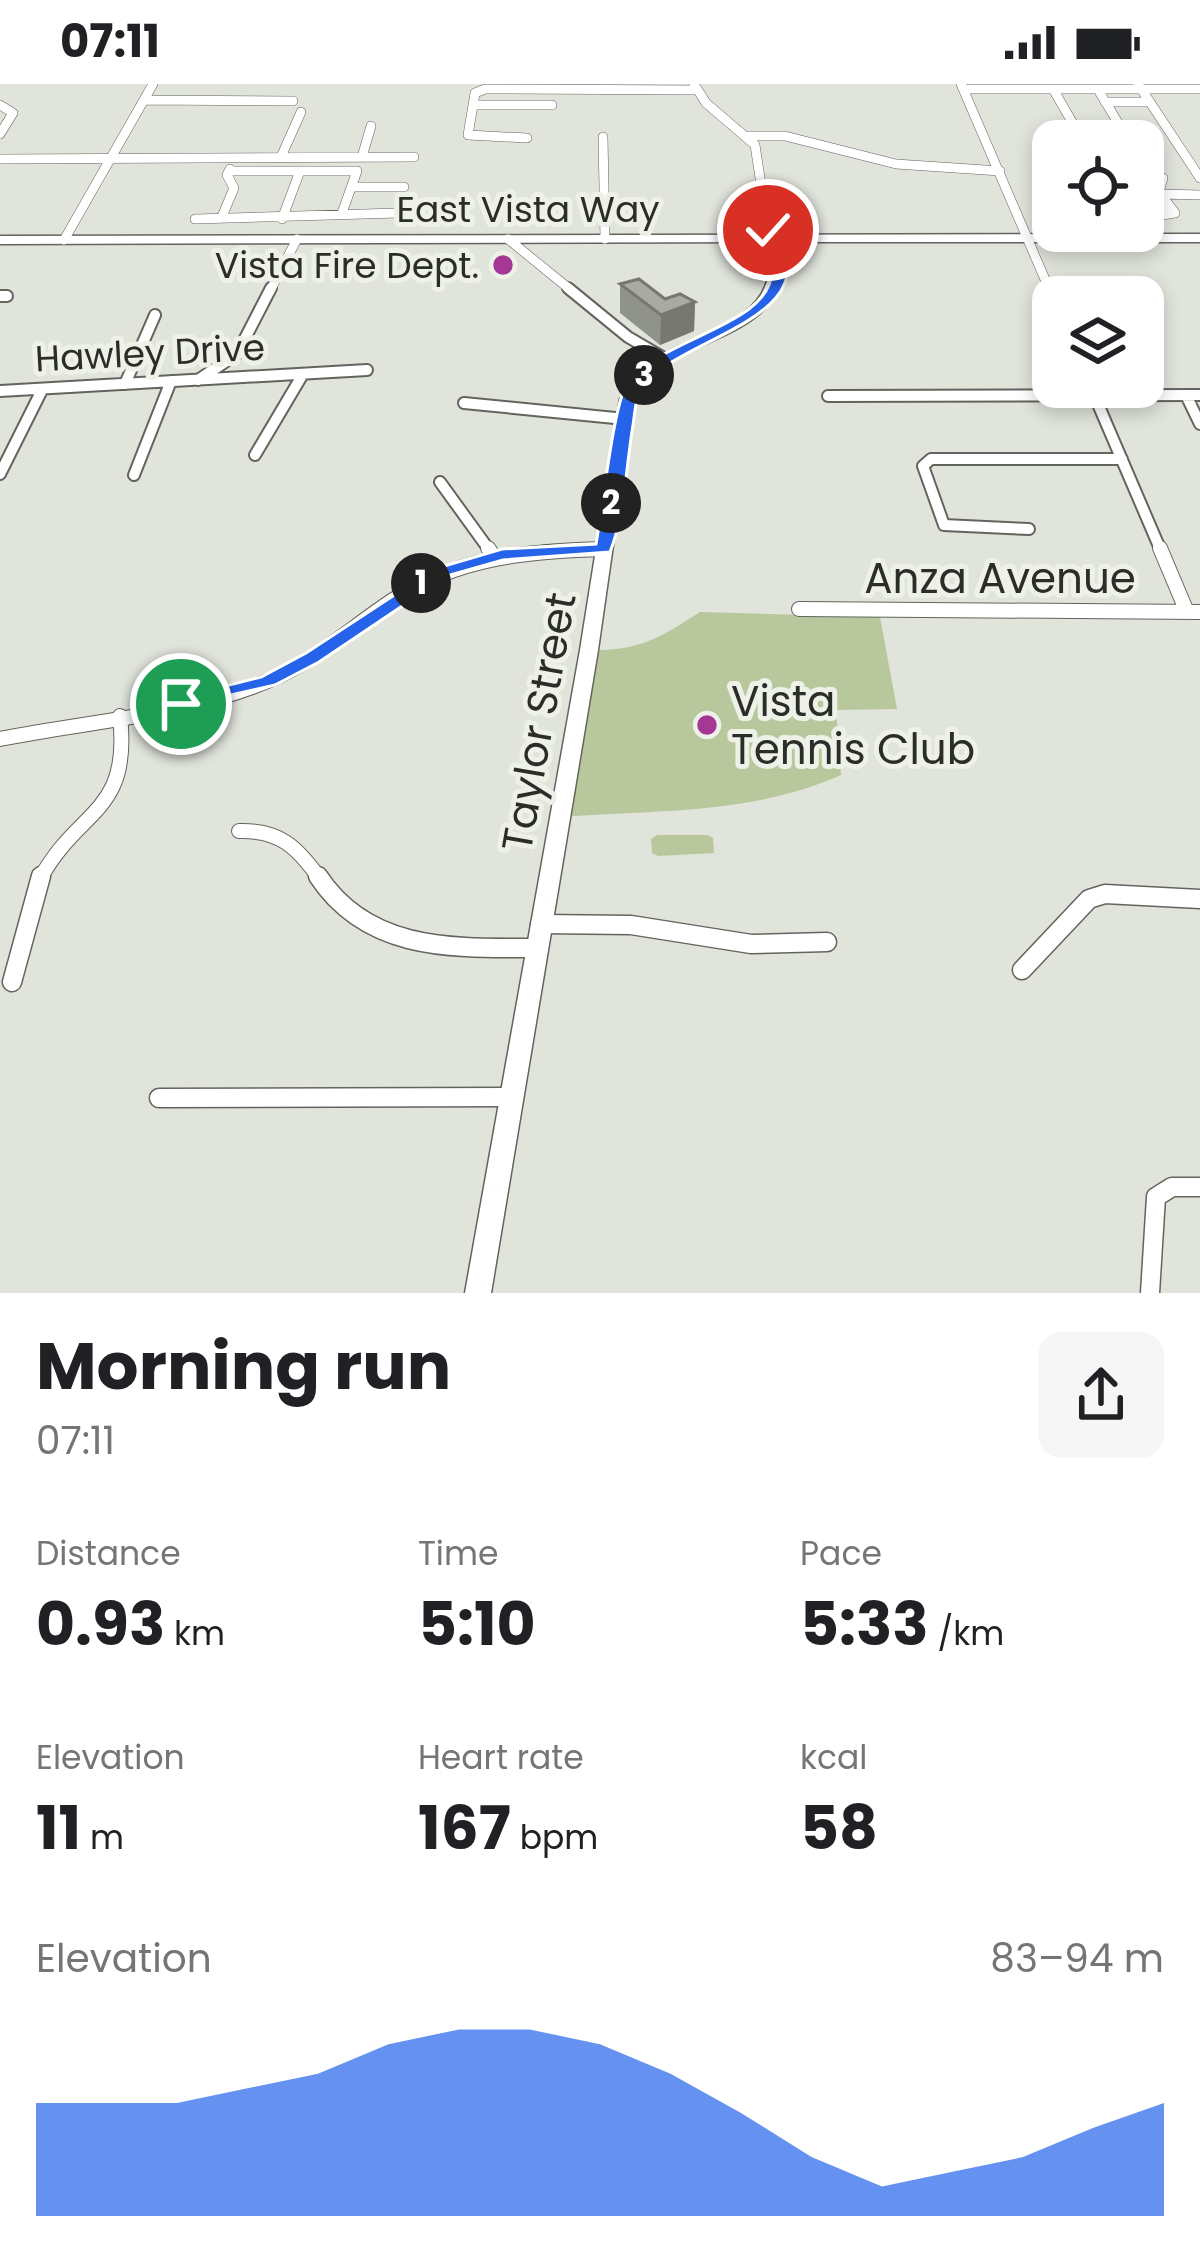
<!DOCTYPE html>
<html lang="en">
<head>
<meta charset="utf-8">
<style>
  :root { --surface:#fff; --page:#f6f6f6; --text:#202124; --muted:#757577; --accent:#2563eb }
  body { margin:0; font-family:Poppins,sans-serif; background:var(--page); color:var(--text); height:100vh; display:flex; flex-direction:column; font-size:45px; white-space:nowrap }
  * { box-sizing:border-box; margin:0 }
  p { font-size:39px; color:var(--muted) }
  .icon { flex:none; width:66px; height:66px; fill:none; stroke:currentColor; stroke-width:2; stroke-linecap:round; stroke-linejoin:round }
  .map { position:relative; height:1209px; overflow:hidden }
  .side { display:flex; flex-direction:column; background:var(--surface); flex:1 }
  .side>* { flex:none }
  .tools { position:absolute; left:1032px; top:36px; display:grid; gap:24px }
  .tools a { display:grid; place-items:center; width:132px; height:132px; border-radius:24px; background:var(--surface); box-shadow:0 6px 18px #0003; font-size:60px }
  .pin { position:absolute; display:grid; place-items:center; width:102px; height:102px; color:#fff; margin:-51px; border:6px solid #fff; border-radius:50%; box-shadow:0 3px 12px #0007 }
  .km { position:absolute; width:60px; height:60px; margin:-30px; border-radius:50%; background:#222; color:#fff; font-size:33px; line-height:60px; text-align:center }
  .round { display:grid; place-items:center; flex:none; width:126px; height:126px; border-radius:24px; background:var(--page) }
  .summary { display:flex; align-items:center; justify-content:space-between; height:204px; padding:0 36px }
  h1 { font-size:66px; font-weight:700; line-height:90px }
  .metrics { display:grid; grid-template-columns:repeat(3,1fr); gap:18px; height:204px; padding:12px 36px }
  .metrics div { display:grid; align-content:center }
  .metrics b { font-size:60px; font-weight:700 }
  .metrics small { font-size:33px; font-weight:400 }
  .metrics p { font-size:33px }
  .chart { height:336px; padding:24px 36px }
  .chart p { display:flex; justify-content:space-between }
  .chart svg { width:100%; height:216px; margin-top:12px; fill:var(--accent); opacity:.7 }
  .status { display:flex; justify-content:space-between; align-items:center; height:84px; padding:0 60px; background:var(--surface); direction:ltr }
  .status svg { height:33px; fill:currentColor }
  .map>svg:first-child { display:block }
  .green { fill:#b8c89c }
  .lines { fill:none; stroke-linecap:round; stroke-linejoin:round }
  .minor-far3-casing { stroke:#62655d; stroke-width:10 }
  .minor-far2-casing { stroke:#62655d; stroke-width:14 }
  .minor-far1-casing { stroke:#62655d; stroke-width:16 }
  .minor-casing { stroke:#62655d; stroke-width:21 }
  .major-casing { stroke:#62655d; stroke-width:3 }
  .minor-far3 { stroke:#fff; stroke-width:9 }
  .minor-far2 { stroke:#fff; stroke-width:10 }
  .minor-far1 { stroke:#fff; stroke-width:14 }
  .minor { stroke:#fff; stroke-width:18 }
  .major { fill:#fff; fill-rule:evenodd }
  .wall { fill:#90938b }
  .shaded-wall { fill:#767871 }
  .building { fill:#a8aba2; stroke:#767871; stroke-width:3 }
  .route { fill:#2563eb; stroke:#fff; stroke-width:3 }
  .poi-dot { fill:#a53795; stroke:#eef1e8; stroke-width:4.5 }
  .labels { text-anchor:middle; dominant-baseline:central; stroke-width:10; stroke-linejoin:round; paint-order:stroke }
  .far-street-label { font-size:36px; fill:#2b2d29; stroke:#eef1e8 }
  .far-poi-label { font-size:36px; fill:#2b2d29; stroke:#eef1e8; text-anchor:end }
  .street-label { font-size:42px; fill:#2b2d29; stroke:#eef1e8 }
  .poi-label { font-size:42px; fill:#2b2d29; stroke:#eef1e8; text-anchor:start }
</style>
</head>
<body>
<div class="status"><b>07:11</b><svg viewBox="0 0 49 12"><path d="M0 12V9h3v3zM5 12V6h3v6zM10 12V3h3v9zM15 12V0h3v12zM26 1h20v11H26zM47 4h2v5h-2z"/></svg></div>
<div class="map">
<svg width="1200" height="1209" viewBox="0 0 1200 1209">
  <rect width="100%" height="100%" fill="#e0e4db"/>
  <path class="green" d="M700 528 880 533 897 625 836 626 841 691C750 731 659 726 562 733L589 566C639 567 658 555 700 528Z
    M657 751H708L713 754 714 769 658 772 652 769 651 755Z"/>
  <g class="lines">
    <g class="minor-far3-casing">
      <path id="minor-far3" d="M694 0 706 19 755 61 768 146 774 155
        M961 0 1050 207
        M1138 0 1200 94
        M963 5H1200
        M1053 5 1083 57
        M1100 9 1129 57
        M144 16 293 17
        M1105 18H1149
        M0 21 13 29 0 50
        M473 21H552
        M748 52H785L896 80 1000 87
        M603 53 605 155
        M527 54 468 51 475 9 485 5 697 6
        M281 73 301 28
        M362 73 371 42
        M0 75 414 73
        M229 87H357L342 129
        M1150 87 1163 94 1159 108
        M1053 98 1046 106 1053 120
        M1143 101 1159 108 1172 125
        M352 103H404
        M1161 110 1200 111
        M1143 128 1172 125 1175 129 1143 134
        M195 135 398 129
        M221 135 234 104 227 91 230 85
        M282 135 300 87
        M508 155 572 207
        M64 156 153 0
        M270 207 297 155"/>
    </g>
    <g class="minor-far2-casing">
      <path id="minor-far2" d="M568 204 628 253 664 274
        M1049 204 1053 213
        M0 212H7
        M198 296 237 270 271 204
        M125 300 155 231
        M1092 306 1161 467
        M0 307 367 286
        M1186 311 1200 340
        M828 312 1200 311
        M464 319 625 335
        M255 371 303 290
        M0 390 42 306
        M134 391 171 297
        M440 398 490 467
        M1029 445 944 441 923 382 931 375H1122
        M545 467 604 465"/>
    </g>
    <g class="minor-far1-casing">
      <path id="minor-far1" d="M488 464 494 473
        M1160 464 1187 528
        M799 525 1200 528
        M0 655C89 637 185 632 270 596 315 577 352 543 393 516 458 473 528 467 604 465
        M239 747C280 746 297 763 320 795
        M40 795C79 723 131 731 120 632"/>
    </g>
    <g class="minor-casing">
      <path id="minor" d="M318 792C368 868 453 864 536 864
        M540 840 631 841 751 860 827 858
        M1022 886 1089 815 1105 810 1200 815
        M12 898 41 792
        M159 1014 511 1013
        M1150 1209 1156 1113 1172 1103H1200"/>
    </g>
    <g class="major-casing">
      <path id="major" d="M1200 150V158H780C781 168 783 178 782 187 777 241 713 252 675 275 657 285 646 299 634 315L598 566 491 1209H465L580 566 620 315C634 296 647 280 668 268 703 248 764 236 769 187 770 178 768 168 768 158L0 160V152Z"/>
    </g>
    <use href="#minor-far3" class="minor-far3"/>
    <use href="#minor-far2" class="minor-far2"/>
    <use href="#minor-far1" class="minor-far1"/>
    <use href="#minor" class="minor"/>
    <use href="#major" class="major"/>
  </g>
  <path class="wall" d="M620 200 665 215 695 218 694 247 660 261 620 229Z"/>
  <path class="shaded-wall" d="M695 218 694 247 660 261 661 231Z"/>
  <path class="building" d="M639 195 665 215 680 210 695 218 661 231 620 200Z"/>
  <path class="route" d="M764 143H773C838 236 675 252 641 305 635 314 635 330 633 341 626 382 625 431 610 468L503 476 447 492 319 578 275 601 174 624V615L261 593 306 569 434 485 502 465 596 460C602 428 613 327 625 304 652 254 771 244 772 187 772 172 766 155 764 143Z"/>
  <g class="poi-dot">
    <circle cx="503" cy="181" r="12"/>
    <circle cx="707" cy="641" r="12"/>
  </g>
  <g class="labels">
    <g class="far-street-label">
      <text x="528" y="125">East Vista Way</text>
      <text transform="translate(150 269) rotate(-3)">Hawley Drive</text>
    </g>
    <g class="far-poi-label">
      <text x="479" y="181">Vista Fire Dept.</text>
    </g>
    <g class="street-label">
      <text x="1000" y="494">Anza Avenue</text>
      <text transform="translate(539 638) rotate(-80)">Taylor Street</text>
    </g>
    <g class="poi-label">
      <text x="731" y="617">Vista<tspan x="731" dy="48">Tennis Club</tspan></text>
    </g>
  </g>
</svg>
<div class="tools">
<a><svg class="icon" aria-label="locate" viewBox="0 0 24 24"><circle cx="12" cy="12" r="6"/><path d="M12 2v4M12 18v4M2 12h4M18 12h4"/></svg></a>
<a><svg class="icon" aria-label="layers" viewBox="0 0 24 24"><path d="M12 4l9 5-9 5-9-5zM3 14l9 5 9-5"/></svg></a>
</div>
<div class="pin" style="left:181px;top:620px;background:#1e9e55"><svg class="icon" aria-label="arrive" viewBox="0 0 24 24"><path d="M6 21V4h12l-3 4 3 4H6"/></svg></div>
<div class="pin" style="left:768px;top:146px;background:#d93025"><svg class="icon" aria-label="check" viewBox="0 0 24 24"><path d="M5 12l5 5 9-10"/></svg></div>
<b class="km" style="left:421px;top:499px">1</b>
<b class="km" style="left:611px;top:419px">2</b>
<b class="km" style="left:644px;top:291px">3</b>
</div>
<section class="side">
<div class="summary"><div><h1>Morning run</h1><p>07:11</p></div><a class="round"><svg class="icon" aria-label="share" viewBox="0 0 24 24"><path d="M12 15V3M7 8l5-5 5 5M5 13v7h14v-7"/></svg></a></div>
<div class="metrics">
<div><p>Distance</p><b>0.93<small> km</small></b></div>
<div><p>Time</p><b>5:10</b></div>
<div><p>Pace</p><b>5:33<small> /km</small></b></div>
</div>
<div class="metrics">
<div><p>Elevation</p><b>11<small> m</small></b></div>
<div><p>Heart rate</p><b>167<small> bpm</small></b></div>
<div><p>kcal</p><b>58</b></div>
</div>
<div class="chart"><p><span>Elevation</span>83–94 m</p>
<svg viewBox="0 0 160 44" preserveAspectRatio="none"><path d="M0 44V21L10 21L20 21L30 18L40 15L50 9L60 6L70 6L80 9L90 15L100 23L110 32L120 38L130 35L140 32L150 26L160 21V44z"/></svg>
</div>
</section>
</body>
</html>
